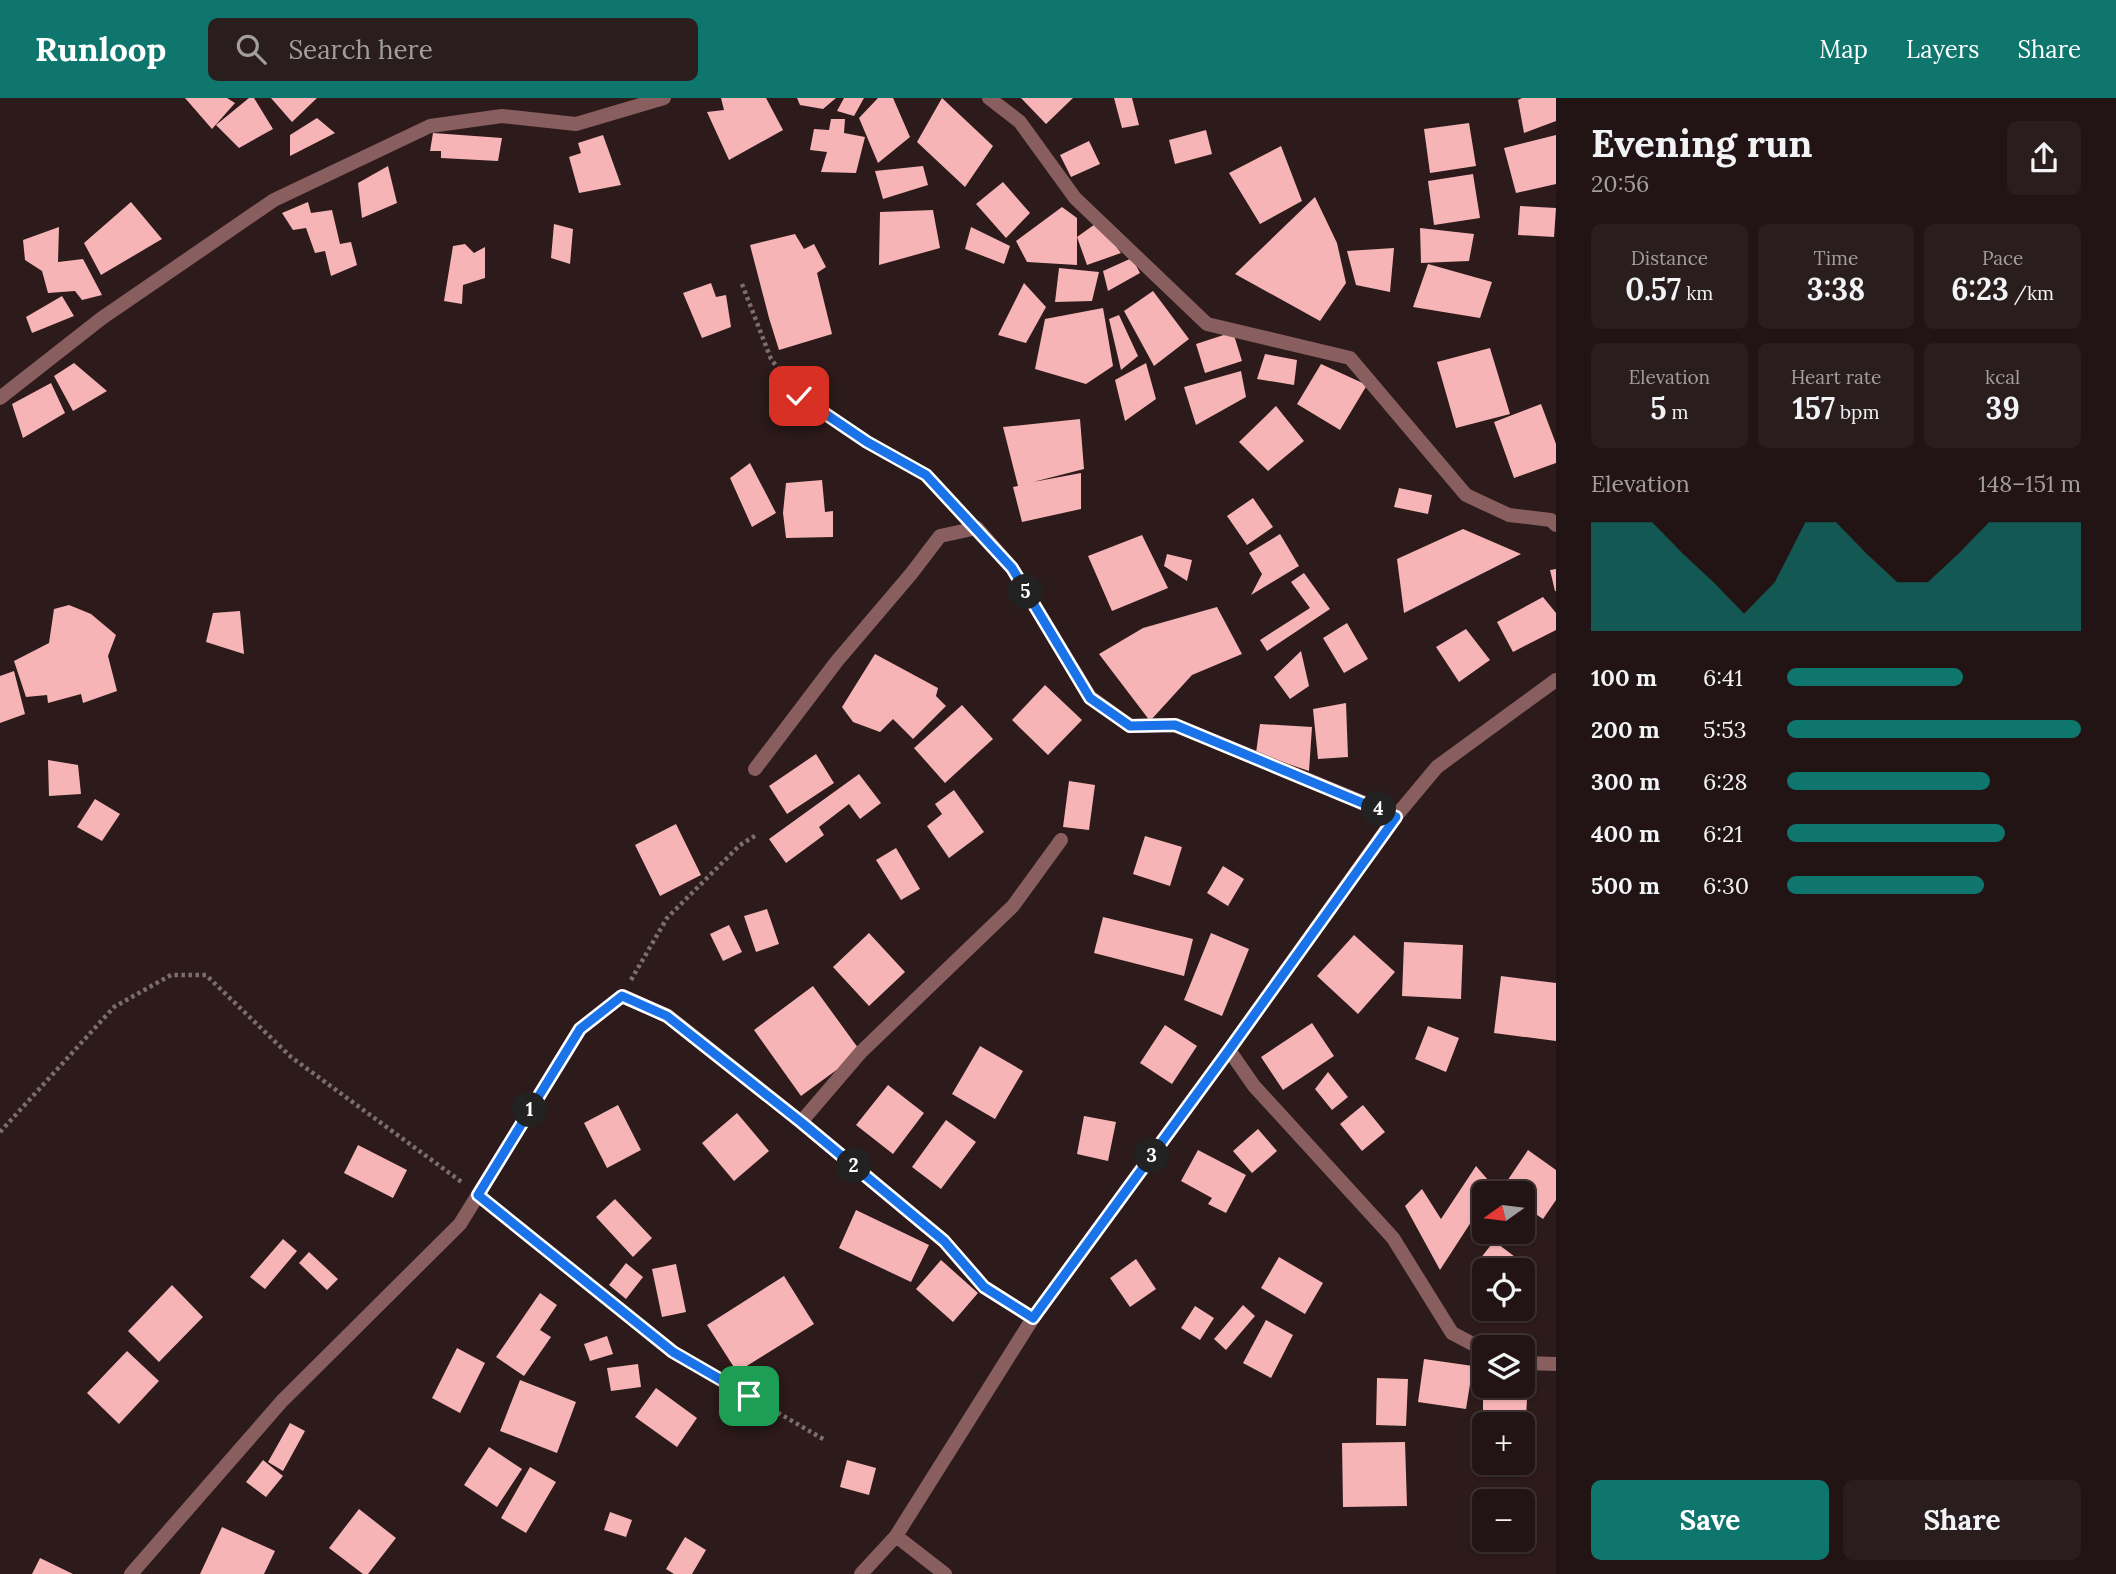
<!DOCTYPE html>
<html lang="en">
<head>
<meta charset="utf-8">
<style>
  :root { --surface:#221414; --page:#2a1d1d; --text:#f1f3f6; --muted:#a29ea0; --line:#3f3334; --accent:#0f766e }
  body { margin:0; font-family:Lora,serif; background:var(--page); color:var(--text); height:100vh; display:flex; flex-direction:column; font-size:26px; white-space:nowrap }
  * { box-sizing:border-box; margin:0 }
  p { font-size:23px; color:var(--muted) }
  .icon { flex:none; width:38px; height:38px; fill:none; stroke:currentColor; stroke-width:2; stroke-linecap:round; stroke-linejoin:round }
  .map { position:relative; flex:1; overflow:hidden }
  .sheet { display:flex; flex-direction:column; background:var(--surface); width:560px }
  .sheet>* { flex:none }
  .needle { width:46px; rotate:256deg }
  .buttons { position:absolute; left:1472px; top:1083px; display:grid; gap:14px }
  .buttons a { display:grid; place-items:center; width:63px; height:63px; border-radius:10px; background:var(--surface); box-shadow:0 2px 5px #0004,0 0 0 2px var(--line); font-size:35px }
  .pin { position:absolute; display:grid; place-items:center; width:60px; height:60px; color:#fff; margin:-30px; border-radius:14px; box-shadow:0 4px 10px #0006 }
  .km { position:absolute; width:35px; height:35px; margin:-18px; border-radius:50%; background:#222; color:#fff; font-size:19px; line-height:35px; text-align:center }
  .round { display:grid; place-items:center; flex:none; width:74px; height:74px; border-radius:10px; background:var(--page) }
  .overview { display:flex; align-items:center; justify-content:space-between; height:119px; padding:0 35px }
  h1 { font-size:38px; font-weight:800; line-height:52px }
  .figures { display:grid; grid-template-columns:repeat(3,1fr); gap:10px; height:119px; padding:7px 35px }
  .figures div { display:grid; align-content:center; border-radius:10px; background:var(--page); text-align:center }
  .figures b { font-size:30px; font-weight:800 }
  .figures small { font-size:19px; font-weight:400 }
  .figures p { font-size:19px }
  .chart { height:196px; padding:14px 35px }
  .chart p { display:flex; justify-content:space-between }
  .chart svg { width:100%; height:126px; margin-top:7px; fill:var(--accent); opacity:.7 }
  .button { display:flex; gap:14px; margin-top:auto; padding:14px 35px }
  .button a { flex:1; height:80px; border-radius:10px; background:var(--accent); color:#fff; font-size:28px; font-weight:800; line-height:80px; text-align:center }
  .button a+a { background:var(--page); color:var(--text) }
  ul { padding:0 35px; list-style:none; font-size:23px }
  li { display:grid; grid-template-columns:112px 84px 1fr; align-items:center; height:52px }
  li i { height:18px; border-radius:9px; background:var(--accent) }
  header { display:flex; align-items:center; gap:42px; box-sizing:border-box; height:98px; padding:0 35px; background:var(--accent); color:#fff }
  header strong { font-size:33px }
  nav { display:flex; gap:38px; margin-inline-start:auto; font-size:24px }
  .search { width:490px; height:63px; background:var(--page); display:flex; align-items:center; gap:18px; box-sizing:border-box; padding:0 24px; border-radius:10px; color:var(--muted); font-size:26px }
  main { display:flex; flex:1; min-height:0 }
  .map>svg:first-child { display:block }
  .building { fill:#f6b4b6 }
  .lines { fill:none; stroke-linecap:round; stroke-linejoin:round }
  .path { stroke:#7e6d6d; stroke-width:4.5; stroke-dasharray:3.5 3.5; stroke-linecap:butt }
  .minor { stroke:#895e5f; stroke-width:14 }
  .route-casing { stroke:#fff; stroke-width:14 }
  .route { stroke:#1a73e8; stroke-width:9 }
</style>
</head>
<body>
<header>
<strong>Runloop</strong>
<div class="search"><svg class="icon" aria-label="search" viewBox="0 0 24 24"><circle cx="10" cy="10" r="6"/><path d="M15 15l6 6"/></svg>Search here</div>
<nav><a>Map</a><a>Layers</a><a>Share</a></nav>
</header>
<main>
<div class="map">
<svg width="1556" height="1476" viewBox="0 0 1556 1476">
  <rect width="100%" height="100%" fill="#2d1a1a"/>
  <path class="building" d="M185 0H227L235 5 212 31Z
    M249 0H254L273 31 239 50 216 27Z
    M271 0H317L292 24Z
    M721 0H766L783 32 729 62 707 14 724 12Z
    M797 0H836L823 11 800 7Z
    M844 0H864L854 18 837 13Z
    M878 0H893L910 39 878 65 859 20Z
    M942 0 993 48 965 89 917 44Z
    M1021 0H1073L1046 26Z
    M1114 0H1132L1139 27 1122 30Z
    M1522 0H1556V23L1524 35 1518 2Z
    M317 20 335 35 290 58V37Z
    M831 21H845L844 35 865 39 856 75 821 74 827 54 810 52 814 31 829 32Z
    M1469 25 1476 68 1430 75 1424 31Z
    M1206 32 1212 56 1175 66 1169 42Z
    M433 35 502 40 498 63 441 60V53H430Z
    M603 37 621 87 579 95 569 59 581 55 578 45Z
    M1556 37V86L1516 95 1504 50Z
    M1089 43 1100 66 1071 79 1060 57Z
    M1281 48 1302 103 1260 126 1229 75Z
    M388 68 397 105 362 120 358 85Z
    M923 68 928 87 883 101 875 73Z
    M1473 76 1480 120 1434 127 1428 83Z
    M1003 84 1030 115 1006 140 976 106Z
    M1315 99 1337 145 1346 185 1320 223 1235 176Z
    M131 104 162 141 101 177 84 145Z
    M308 104 311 115 332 112 340 146 351 144 357 167 331 178 325 153 315 155 306 130 293 132 282 115Z
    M1520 108 1556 110 1554 139 1518 137Z
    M1062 109 1077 120V139L1098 124 1121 155 1087 167 1077 139V167L1027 164 1016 143Z
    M933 112 940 150 879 167 880 114Z
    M554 126 573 131 570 166 551 160Z
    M59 129 58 164 83 161 102 197 82 202 75 193 48 195 42 173 25 162 23 142Z
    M971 129 1010 148 1004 166 965 151Z
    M1420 130 1474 136 1469 163 1421 165Z
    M795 136 804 151 814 146 826 169 817 175 832 236 779 252 769 220 750 147Z
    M465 146 474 155 485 149V180L463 187 462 206 444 203 453 148Z
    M1394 150 1390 194 1356 187 1347 153Z
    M1132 160 1140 175 1108 193 1103 173Z
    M1428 166 1492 184 1480 220 1413 209Z
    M1059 170 1099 174 1092 203 1055 204Z
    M711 185 716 199 726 197 731 229 702 240 683 195Z
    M1024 185 1046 209 1026 245 998 237Z
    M1153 193 1189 241 1154 268 1124 213Z
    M62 198 74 218 32 235 26 219Z
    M1103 210 1113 268 1086 286 1035 271 1045 221Z
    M1119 217 1138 258 1121 272 1109 221Z
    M1233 234 1242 263 1205 275 1196 246Z
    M1490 250 1510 316 1456 330 1437 264Z
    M1265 256 1297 262 1294 287 1257 281Z
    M74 265 107 293 73 313 54 278Z
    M1146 265 1156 301 1125 323 1115 282Z
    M1321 266 1367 287 1340 332 1297 306Z
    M1241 273 1246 299 1196 327 1184 289Z
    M51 285 65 315 23 340 12 306Z
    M1541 306 1556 346V365L1514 380 1494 324Z
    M1276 308 1304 343 1268 373 1239 344Z
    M1080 321 1084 371 1033 384 1081 375V411L1022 424 1013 389 1018 388 1003 329Z
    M750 365 776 415 752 429 730 380Z
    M822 382 825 414 833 413V439L786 440 783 415 786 385Z
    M1399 390 1432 397 1428 416 1394 409Z
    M1253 400 1273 429 1247 447 1227 418Z
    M1463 431 1521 456 1404 515 1397 461Z
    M1280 436 1299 468 1251 497 1262 476 1249 455Z
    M1142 437 1168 490 1112 513 1088 458Z
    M1167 456 1192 462 1187 483 1164 468Z
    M1556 471V493H1555L1550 472Z
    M1304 475 1330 511 1267 553 1260 542 1310 510 1291 484Z
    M1543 499 1556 515V532L1513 554 1497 524Z
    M69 507 91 516 116 537 108 558 117 593 83 605 81 596 48 605 47 597 26 599 14 563 49 545 54 511Z
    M1217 509 1242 556 1192 577 1150 623 1099 556 1143 530Z
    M240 513 244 556 206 544 213 515Z
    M1347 525 1368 561 1344 575 1323 540Z
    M1466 531 1490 562 1459 584 1436 549Z
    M1301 553 1309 588 1290 601 1274 579Z
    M875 556 938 590 936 598 946 608 913 641 893 621 880 634 853 624 842 609Z
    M14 573 25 616 0 625V578Z
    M1045 587 1082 622 1048 657 1012 622Z
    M1346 605 1348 659 1318 661 1313 611Z
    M962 607 993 641 945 685 914 650Z
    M1260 626 1312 629 1309 673 1256 655Z
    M816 656 834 685 787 716 769 688Z
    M48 662 78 667 81 696 49 698Z
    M859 676 881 705 860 721 849 706 819 729 824 737 786 765 769 741Z
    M1069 683 1095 687 1089 732 1063 729Z
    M954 692 984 734 949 760 927 728 942 716 935 706Z
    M95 701 120 716 102 743 77 729Z
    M676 726 701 777 660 798 635 747Z
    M1145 738 1182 749 1170 788 1133 776Z
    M896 750 920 791 901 802 876 762Z
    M1223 768 1244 781 1228 808 1207 795Z
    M767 811 779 846 756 854 744 818Z
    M1103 819 1193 841 1184 878 1094 855Z
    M729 827 742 854 723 863 710 836Z
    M869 835 905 874 869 908 833 869Z
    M1211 835 1249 851 1222 918 1184 902Z
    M1354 837 1395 874 1358 916 1317 878Z
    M1404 844 1463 847 1461 901 1402 898Z
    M1501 878 1556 885V943L1494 935Z
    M813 888 861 954 801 998 754 932Z
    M1312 925 1334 958 1283 992 1261 959Z
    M1165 927 1197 948 1172 986 1140 965Z
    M1428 928 1459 940 1446 974 1415 961Z
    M980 948 1023 973 995 1021 952 996Z
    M1328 974 1348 999 1332 1012 1315 991Z
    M888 987 924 1015 893 1056 856 1027Z
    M618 1007 641 1052 607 1070 584 1025Z
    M1363 1007 1385 1034 1362 1053 1340 1026Z
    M737 1015 769 1053 734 1083 702 1045Z
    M1084 1018 1116 1024 1108 1063 1077 1056Z
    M946 1022 976 1044 941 1091 912 1069Z
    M1258 1031 1277 1053 1252 1075 1233 1053Z
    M358 1047 407 1072 393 1100 344 1075Z
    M1198 1052 1246 1077 1226 1115 1208 1106 1212 1100 1181 1083Z
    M1528 1052 1556 1072V1102L1543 1121 1522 1107V1096H1506L1501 1092Z
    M1476 1068 1494 1089 1489 1096H1484V1104L1440 1172 1405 1108 1422 1091 1441 1121Z
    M615 1101 652 1140 633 1159 596 1119Z
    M856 1112 929 1147 911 1184 839 1150Z
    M283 1141 297 1153 265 1191 250 1179Z
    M1494 1143 1535 1174 1526 1186 1531 1199 1522 1202V1172H1484V1185L1470 1174Z
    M309 1154 338 1181 327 1192 299 1165Z
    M1279 1159 1323 1185 1305 1216 1261 1190Z
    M1136 1161 1156 1191 1130 1209 1110 1180Z
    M941 1162 978 1195 953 1224 916 1191Z
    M626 1165 643 1179 626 1201 609 1187Z
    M676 1166 686 1214 662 1219 652 1171Z
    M784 1178 814 1226 737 1274 707 1227Z
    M172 1187 203 1219 159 1264 128 1233Z
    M540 1195 557 1207 540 1232 551 1239 524 1278 496 1259Z
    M1243 1207 1255 1218 1226 1252 1214 1241Z
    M1195 1208 1214 1220 1200 1242 1181 1230Z
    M1266 1222 1293 1237 1271 1280 1243 1265Z
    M607 1238 613 1256 590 1263 584 1246Z
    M457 1250 485 1265 460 1315 432 1300Z
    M127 1253 159 1283 119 1326 87 1295Z
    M1424 1261 1473 1268 1466 1311 1418 1304Z
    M638 1266 641 1289 611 1293 607 1270Z
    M1377 1280 1408 1281 1406 1328 1376 1327Z
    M520 1282 576 1304 557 1355 500 1333Z
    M1522 1282H1528L1526 1320 1483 1319V1288H1522Z
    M656 1290 697 1320 677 1349 635 1319Z
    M290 1325 305 1333 283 1373 268 1364Z
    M1405 1344 1407 1408 1343 1409 1342 1345Z
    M489 1349 522 1371 497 1409 464 1387Z
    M263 1362 283 1378 266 1399 246 1384Z
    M847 1362 876 1370 869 1397 840 1389Z
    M530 1369 556 1384 526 1435 501 1420Z
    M359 1411 396 1440 368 1476H363L329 1450Z
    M610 1414 632 1422 626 1439 604 1432Z
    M222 1429 275 1453 264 1476H200Z
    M685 1439 706 1452 692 1476H674L666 1471Z
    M40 1460 73 1476H32Z"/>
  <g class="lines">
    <path class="path" d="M742 186 771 261 799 298 867 344 926 377 959 412
      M631 882 667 820 740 747 758 736
      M0 1034 114 909 171 877H206L291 959 463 1085
      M495 1110 673 1254 825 1342"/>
    <path class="minor" d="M989 0 1020 24 1075 100 1207 226 1350 260 1466 397 1509 417 1551 422 1556 427
      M0 300 102 220 274 102 430 28 502 18 576 26 664 0
      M755 671 837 563 911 476 940 438 977 430 1012 470 1090 599 1130 628 1175 627 1396 718
      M1229 952 1254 988 1393 1140 1452 1235 1484 1252
      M801 1024 861 954 1013 808 1061 742
      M1522 1265 1556 1266
      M896 1438 945 1476
      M131 1476 282 1303 460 1126 580 931 622 898 668 918 801 1024 944 1143 984 1189 1033 1220
      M861 1476 896 1438 1033 1220 1229 952 1396 718 1437 669 1556 582"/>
  </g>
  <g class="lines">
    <g class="route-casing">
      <path id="route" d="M749 1298 673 1254 478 1097 580 931 622 898 667 918 801 1024 944 1143 984 1189 1033 1220 1229 952 1396 719 1175 627 1130 628 1090 600 1012 470 926 377 867 344 799 298"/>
    </g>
    <use href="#route" class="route"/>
  </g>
</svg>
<div class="buttons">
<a><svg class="needle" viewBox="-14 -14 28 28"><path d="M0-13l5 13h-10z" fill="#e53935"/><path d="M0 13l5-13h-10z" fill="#a29ea0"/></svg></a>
<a><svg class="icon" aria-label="locate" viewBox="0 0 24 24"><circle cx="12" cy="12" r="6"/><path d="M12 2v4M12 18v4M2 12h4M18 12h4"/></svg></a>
<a><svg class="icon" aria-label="layers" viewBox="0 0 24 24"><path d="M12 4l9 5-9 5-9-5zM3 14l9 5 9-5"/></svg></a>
<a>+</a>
<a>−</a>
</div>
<div class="pin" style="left:749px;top:1298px;background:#1e9e55"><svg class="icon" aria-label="arrive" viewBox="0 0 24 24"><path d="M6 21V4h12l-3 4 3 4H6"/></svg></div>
<div class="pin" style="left:799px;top:298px;background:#d93025"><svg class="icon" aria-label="check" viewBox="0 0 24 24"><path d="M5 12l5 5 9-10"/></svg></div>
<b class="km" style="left:530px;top:1012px">1</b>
<b class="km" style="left:854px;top:1068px">2</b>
<b class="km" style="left:1152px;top:1058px">3</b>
<b class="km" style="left:1379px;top:711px">4</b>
<b class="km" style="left:1026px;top:494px">5</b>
</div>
<section class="sheet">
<div class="overview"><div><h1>Evening run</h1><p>20:56</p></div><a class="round"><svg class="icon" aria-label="share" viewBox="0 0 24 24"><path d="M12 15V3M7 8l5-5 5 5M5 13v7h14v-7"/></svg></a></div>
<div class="figures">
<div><p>Distance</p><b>0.57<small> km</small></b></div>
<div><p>Time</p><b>3:38</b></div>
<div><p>Pace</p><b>6:23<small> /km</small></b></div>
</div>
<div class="figures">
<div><p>Elevation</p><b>5<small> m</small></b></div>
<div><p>Heart rate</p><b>157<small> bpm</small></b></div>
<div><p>kcal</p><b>39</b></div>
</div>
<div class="chart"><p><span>Elevation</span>148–151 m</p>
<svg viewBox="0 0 160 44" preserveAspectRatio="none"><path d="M0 44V6L10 6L20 6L30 17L40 27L50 38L60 27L70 6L80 6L90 17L100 27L110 27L120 17L130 6L140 6L150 6L160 6V44z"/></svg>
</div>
<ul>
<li><b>100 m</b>6:41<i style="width:60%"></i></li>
<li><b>200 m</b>5:53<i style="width:100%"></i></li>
<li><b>300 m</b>6:28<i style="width:69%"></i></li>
<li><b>400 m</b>6:21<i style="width:74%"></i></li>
<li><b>500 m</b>6:30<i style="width:67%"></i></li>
</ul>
<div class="button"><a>Save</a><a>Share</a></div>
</section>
</main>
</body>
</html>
